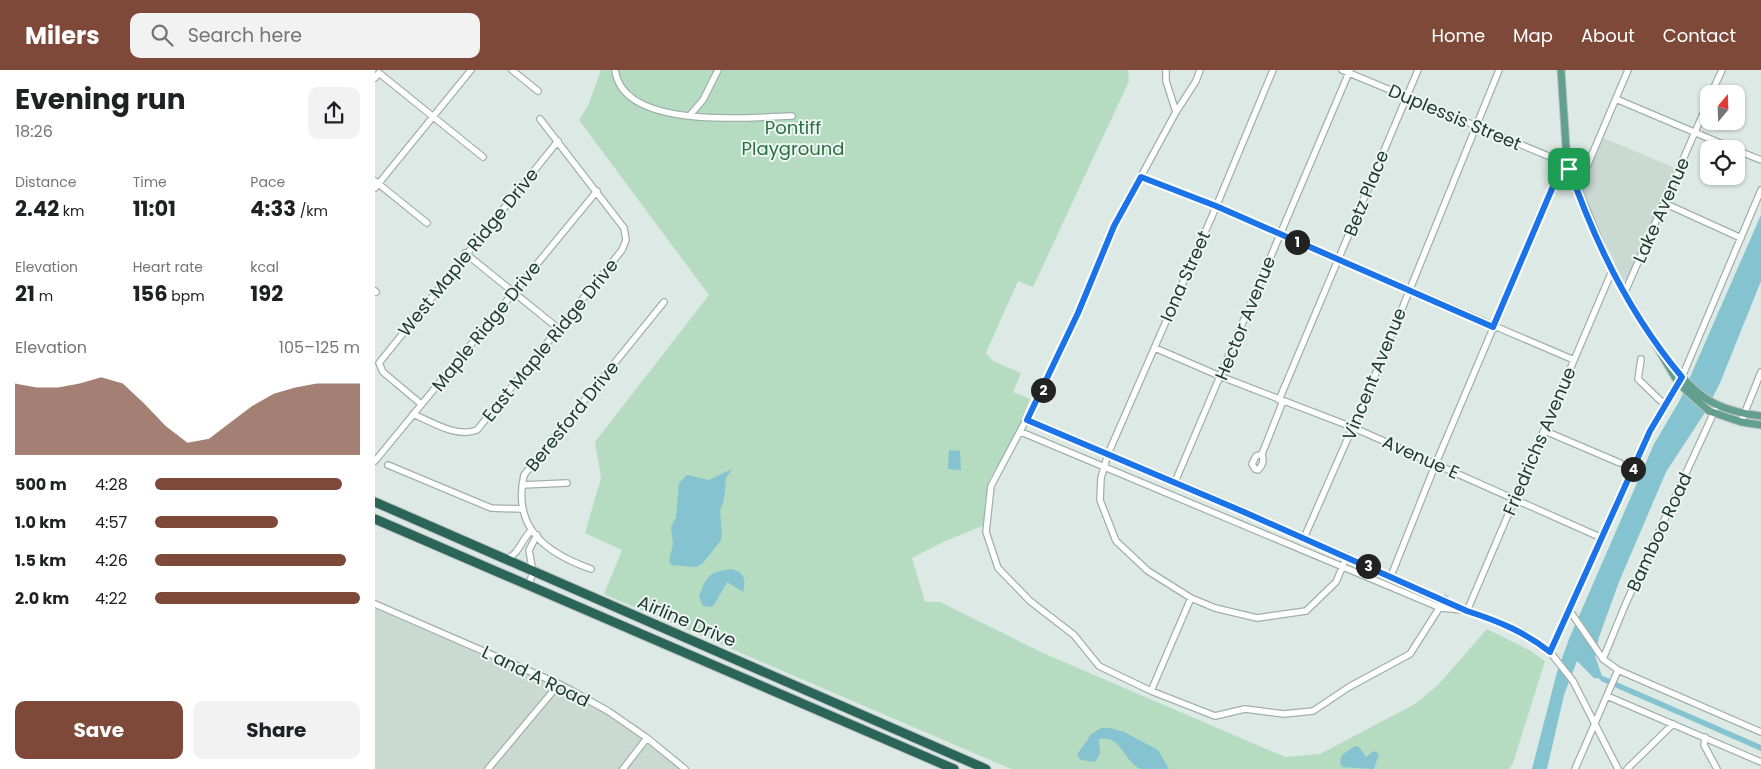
<!DOCTYPE html>
<html lang="en">
<head>
<meta charset="utf-8">
<style>
  :root { --surface:#fff; --page:#f2f2f2; --text:#202124; --muted:#757577; --accent:#7e4939 }
  body { margin:0; font-family:Poppins,sans-serif; background:var(--page); color:var(--text); height:100vh; display:flex; flex-direction:column; font-size:19px; white-space:nowrap }
  * { box-sizing:border-box; margin:0 }
  p { font-size:16px; color:var(--muted) }
  .icon { flex:none; width:28px; height:28px; fill:none; stroke:currentColor; stroke-width:2; stroke-linecap:round; stroke-linejoin:round }
  .map { position:relative; flex:1; overflow:hidden }
  .sheet { display:flex; flex-direction:column; background:var(--surface); width:375px }
  .sheet>* { flex:none }
  .needle { width:32px; rotate:19deg }
  .tools { position:absolute; left:1325px; top:15px; display:grid; gap:10px }
  .tools a { display:grid; place-items:center; width:45px; height:45px; border-radius:10px; background:var(--surface); box-shadow:0 1px 4px #0004; font-size:25px }
  .pin { position:absolute; display:grid; place-items:center; width:42px; height:42px; color:#fff; margin:-21px; border-radius:10px; box-shadow:0 2px 8px #0006 }
  .km { position:absolute; width:25px; height:25px; margin:-12px; border-radius:50%; background:#222; color:#fff; font-size:14px; line-height:25px; text-align:center }
  .round { display:grid; place-items:center; flex:none; width:52px; height:52px; border-radius:10px; background:var(--page) }
  .overview { display:flex; align-items:center; justify-content:space-between; height:85px; padding:0 15px }
  h1 { font-size:28px; font-weight:700; line-height:38px }
  .metrics { display:grid; grid-template-columns:repeat(3,1fr); gap:8px; height:85px; padding:5px 15px }
  .metrics div { display:grid; align-content:center }
  .metrics b { font-size:21px; font-weight:700 }
  .metrics small { font-size:14px; font-weight:400 }
  .metrics p { font-size:14px }
  .chart { height:140px; padding:10px 15px }
  .chart p { display:flex; justify-content:space-between }
  .chart svg { width:100%; height:90px; margin-top:5px; fill:var(--accent); opacity:.7 }
  .action { display:flex; gap:10px; margin-top:auto; padding:10px 15px }
  .action a { flex:1; height:58px; border-radius:10px; background:var(--accent); color:#fff; font-size:20px; font-weight:700; line-height:58px; text-align:center }
  .action a+a { background:var(--page); color:var(--text) }
  ul { padding:0 15px; list-style:none; font-size:16px }
  li { display:grid; grid-template-columns:80px 60px 1fr; align-items:center; height:38px }
  li i { height:12px; border-radius:6px; background:var(--accent) }
  header { display:flex; align-items:center; gap:30px; box-sizing:border-box; height:70px; padding:0 25px; background:var(--accent); color:#fff }
  header strong { font-size:24px }
  nav { display:flex; gap:28px; margin-inline-start:auto; font-size:18px }
  .search { width:350px; height:45px; background:var(--page); display:flex; align-items:center; gap:12px; box-sizing:border-box; padding:0 18px; border-radius:10px; color:var(--muted); font-size:19px }
  main { display:flex; flex:1; min-height:0 }
  .map>svg:first-child { display:block }
  .built { fill:#cbd9d3 }
  .green { fill:#b5dbc0 }
  .water { fill:#84c3cf }
  .lines { fill:none; stroke-linecap:round; stroke-linejoin:round }
  .canal { stroke:#84c3cf; stroke-width:5.5 }
  .minor-casing { stroke:#a0b0ab; stroke-width:8 }
  .major-casing { stroke:#bcc3c1; stroke-width:9 }
  .highway-casing { stroke:#bcc3c1; stroke-width:11 }
  .minor { stroke:#fff; stroke-width:5.5 }
  .major { stroke:#629f8f; stroke-width:7 }
  .highway { stroke:#2b6458; stroke-width:9 }
  .route-casing { stroke:#fff; stroke-width:10 }
  .route { stroke:#1a73e8; stroke-width:6 }
  .labels { text-anchor:middle; dominant-baseline:central; stroke-width:4; stroke-linejoin:round; paint-order:stroke }
  .street-label { font-size:18px; fill:#1f3831; stroke:#edf6f2 }
  .park-label { font-size:18px; fill:#2a6e44; stroke:#edf6f2 }
</style>
</head>
<body>
<header>
<strong>Milers</strong>
<div class="search"><svg class="icon" aria-label="search" viewBox="0 0 24 24"><circle cx="10" cy="10" r="6"/><path d="M15 15l6 6"/></svg>Search here</div>
<nav><a>Home</a><a>Map</a><a>About</a><a>Contact</a></nav>
</header>
<main>
<section class="sheet">
<div class="overview"><div><h1>Evening run</h1><p>18:26</p></div><a class="round"><svg class="icon" aria-label="share" viewBox="0 0 24 24"><path d="M12 15V3M7 8l5-5 5 5M5 13v7h14v-7"/></svg></a></div>
<div class="metrics">
<div><p>Distance</p><b>2.42<small> km</small></b></div>
<div><p>Time</p><b>11:01</b></div>
<div><p>Pace</p><b>4:33<small> /km</small></b></div>
</div>
<div class="metrics">
<div><p>Elevation</p><b>21<small> m</small></b></div>
<div><p>Heart rate</p><b>156<small> bpm</small></b></div>
<div><p>kcal</p><b>192</b></div>
</div>
<div class="chart"><p><span>Elevation</span>105–125 m</p>
<svg viewBox="0 0 160 44" preserveAspectRatio="none"><path d="M0 44V9L10 11L20 11L30 9L40 6L50 9L60 19L70 30L80 38L90 36L100 28L110 20L120 14L130 11L140 9L150 9L160 9V44z"/></svg>
</div>
<ul>
<li><b>500 m</b>4:28<i style="width:91%"></i></li>
<li><b>1.0 km</b>4:57<i style="width:60%"></i></li>
<li><b>1.5 km</b>4:26<i style="width:93%"></i></li>
<li><b>2.0 km</b>4:22<i style="width:100%"></i></li>
</ul>
<div class="action"><a>Save</a><a>Share</a></div>
</section>
<div class="map">
<svg width="1386" height="699" viewBox="0 0 1386 699">
  <rect width="100%" height="100%" fill="#dde9e4"/>
  <path class="built" d="M1226 67 1300 98 1252 211 1248 212 1206 117Z
    M0 531 197 615 264 657 314 699H0Z"/>
  <path class="green" d="M226 0H753L754 11 658 217 643 211 611 283 618 291 646 303 638 322 655 329 640 366 615 408 610 432V455L570 471 537 488 550 532H565L668 583 910 687 945 684 1040 634 1063 615 1112 559 1156 581 1170 591 1138 693 1134 699H636L229 524 247 480 210 463 226 408 220 372 334 225 204 50 213 36Z"/>
  <path class="water" d="M1386 145V211L1345 313 1329 344 1291 402 1244 512 1224 567 1220 586 1228 609 1219 608 1202 591 1189 625 1172 699H1157L1182 602 1194 569 1279 374 1305 330Z
    M574 380 585 381 586 400 573 399Z
    M357 399 351 408 349 429 345 441 347 464 346 470 328 493 321 497 296 495 294 491 298 474 296 457 301 447 304 413 312 405 334 410Z
    M356 499C370 502 371 510 368 522L352 512 339 535 336 537 328 536 324 527C332 506 332 503 356 499Z
    M726 658H735L749 662 783 680 794 699C786 699 773 699 766 699 748 692 747 664 724 669L725 684 720 692 706 690 702 685C706 677 712 673 715 665Z
    M980 676 984 677 991 687 999 681 1004 684 999 699 967 697 965 692 967 685Z"/>
  <g class="lines">
    <path class="canal" d="M1228 609 1386 678"/>
    <g class="minor-casing">
      <path id="minor" d="M137 0 163 21
        M240 0C248 61 374 47 417 46
        M791 0V11L801 42 739 156 703 243 669 316 616 416 611 462 623 498 655 531 699 565 724 596 776 621 840 646 870 639 909 644 938 641 974 617 1035 584 1070 529
        M898 0 841 137 733 384 726 408 725 430 741 471 773 501 816 528 840 538 882 548 931 541 961 512 972 486
        M967 0 1190 93
        M0 8 4 3 108 87
        M1336 24 1347 0
        M1241 29 1359 79
        M801 42 821 11 825 0
        M315 45 328 30 343 0
        M1361 80 1386 90
        M766 107 841 137 1199 290
        M0 111 52 153
        M0 118 96 0
        M1202 120 1253 0
        M1289 133 1366 168
        M90 183 184 259
        M0 221 1 222
        M1250 222 1334 30
        M780 278 847 307 977 357 1227 468
        M1266 289 1263 309 1291 336
        M904 330 1043 0
        M46 334 8 302 4 293 183 71
        M38 344C57 352 81 368 102 360L247 180 251 170 249 158 165 49
        M653 350 869 441 1092 541 1149 563 1175 582 1198 611 1243 699
        M1366 352 1386 302
        M1170 361 1245 393
        M646 362 1066 538 1088 540
        M887 384C889 391 888 395 883 400L880 399 877 394 881 386 887 384 908 331
        M0 391 222 121
        M13 395 116 438 146 439
        M800 412 975 0
        M147 415 192 413
        M929 468 994 320 1124 0
        M131 489C145 484 146 469 157 460
        M216 499C171 483 137 458 149 405L289 232
        M1016 506 1061 393 1188 93
        M153 516 158 503 154 480 162 465
        M0 534 184 614 233 641 272 668 310 699
        M1092 541 1237 201
        M1195 541 1228 589 1243 600 1386 662
        M1175 582 1275 361 1304 314 1386 120
        M1228 589 1251 533 1340 340
        M776 621 816 528
        M1232 626 1386 692
        M1330 667 1329 675 1342 699
        M113 699 184 614
        M248 699 272 668
        M1200 699 1243 600
        M1252 699 1298 654"/>
    </g>
    <g class="major-casing">
      <path id="major" d="M1186 0 1192 92 1237 201 1304 314 1334 341 1366 352 1386 355
        M1292 289C1322 326 1337 340 1386 346"/>
    </g>
    <g class="highway-casing">
      <path id="highway" d="M0 432 611 699
        M0 449 579 699"/>
    </g>
    <use href="#minor" class="minor"/>
    <use href="#major" class="major"/>
    <use href="#highway" class="highway"/>
  </g>
  <g class="lines">
    <g class="route-casing">
      <path id="route" d="M1192 92C1218 169 1254 244 1307 307L1275 361 1175 582C1150 562 1123 551 1092 541L869 442 652 350 703 243 739 156 766 107 841 136 1118 257 1188 93Z"/>
    </g>
    <use href="#route" class="route"/>
  </g>
  <g class="labels">
    <g class="street-label">
      <text transform="translate(1080 47) rotate(23)">Duplessis Street</text>
      <text transform="translate(991 123) rotate(-68)">Betz Place</text>
      <text transform="translate(1286 140) rotate(-66)">Lake Avenue</text>
      <text transform="translate(93 182) rotate(-51)">West Maple Ridge Drive</text>
      <text transform="translate(810 206) rotate(-66)">Iona Street</text>
      <text transform="translate(870 248) rotate(-68)">Hector Avenue</text>
      <text transform="translate(111 256) rotate(-51)">Maple Ridge Drive</text>
      <text transform="translate(175 270) rotate(-51)">East Maple Ridge Drive</text>
      <text transform="translate(999 304) rotate(-68)">Vincent Avenue</text>
      <text transform="translate(197 346) rotate(-51)">Beresford Drive</text>
      <text transform="translate(1164 371) rotate(-67)">Friedrichs Avenue</text>
      <text transform="translate(1046 387) rotate(24)">Avenue E</text>
      <text transform="translate(1284 462) rotate(-65)">Bamboo Road</text>
      <text transform="translate(312 551) rotate(23)">Airline Drive</text>
      <text transform="translate(161 606) rotate(26)">L and A Road</text>
    </g>
    <g class="park-label">
      <text x="418" y="57">Pontiff<tspan x="418" dy="21">Playground</tspan></text>
    </g>
  </g>
</svg>
<div class="tools">
<a><svg class="needle" viewBox="-14 -14 28 28"><path d="M0-13l5 13h-10z" fill="#e53935"/><path d="M0 13l5-13h-10z" fill="#757577"/></svg></a>
<a><svg class="icon" aria-label="locate" viewBox="0 0 24 24"><circle cx="12" cy="12" r="6"/><path d="M12 2v4M12 18v4M2 12h4M18 12h4"/></svg></a>
</div>
<div class="pin" style="left:1194px;top:99px;background:#1e9e55"><svg class="icon" aria-label="arrive" viewBox="0 0 24 24"><path d="M6 21V4h12l-3 4 3 4H6"/></svg></div>
<b class="km" style="left:922px;top:172px">1</b>
<b class="km" style="left:668px;top:320px">2</b>
<b class="km" style="left:993px;top:496px">3</b>
<b class="km" style="left:1258px;top:399px">4</b>
</div>
</main>
</body>
</html>
